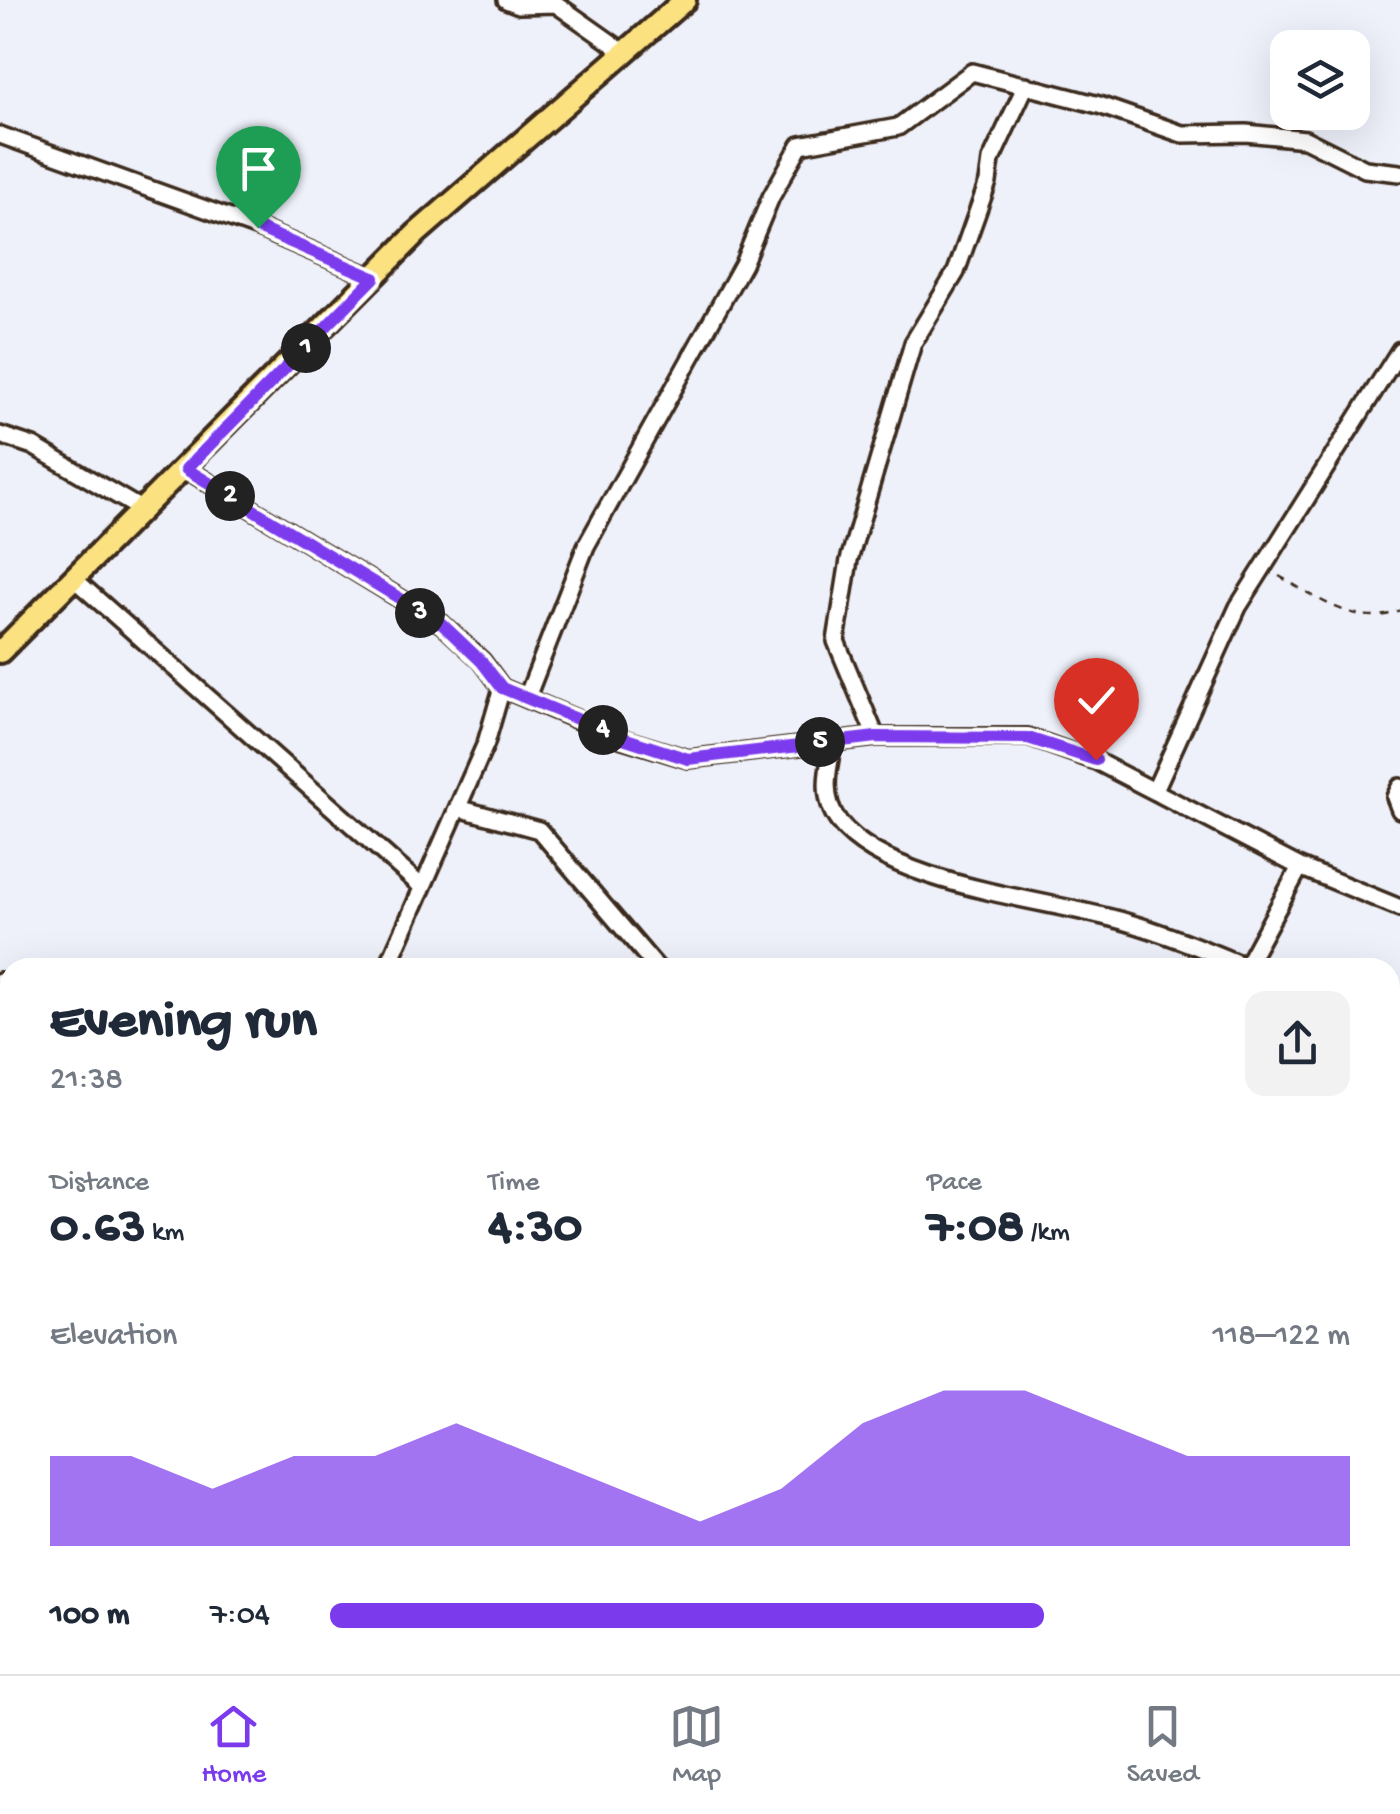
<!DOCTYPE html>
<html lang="en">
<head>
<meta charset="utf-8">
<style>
  :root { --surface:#fff; --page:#f2f2f3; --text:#1f2937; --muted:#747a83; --line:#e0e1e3; --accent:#7c3aed }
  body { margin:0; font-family:"Gochi Hand",sans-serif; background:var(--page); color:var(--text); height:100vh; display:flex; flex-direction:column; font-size:38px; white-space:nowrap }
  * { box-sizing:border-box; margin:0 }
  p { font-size:32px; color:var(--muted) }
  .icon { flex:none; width:55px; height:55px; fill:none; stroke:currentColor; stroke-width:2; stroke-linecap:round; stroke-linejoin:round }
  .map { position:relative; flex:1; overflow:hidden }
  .panel { position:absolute; left:0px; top:958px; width:1400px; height:718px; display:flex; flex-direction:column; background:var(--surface); border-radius:30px 30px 0 0; box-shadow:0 10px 40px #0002 }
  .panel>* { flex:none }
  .buttons { position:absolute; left:1270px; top:30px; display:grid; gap:20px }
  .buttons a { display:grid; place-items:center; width:100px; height:100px; border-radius:20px; background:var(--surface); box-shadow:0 10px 40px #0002; font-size:50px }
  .pin { position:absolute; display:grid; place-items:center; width:85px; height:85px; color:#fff; margin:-102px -42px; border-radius:50% 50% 50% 0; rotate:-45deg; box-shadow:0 0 10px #0007 }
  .pin .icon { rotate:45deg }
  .km { position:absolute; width:50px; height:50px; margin:-25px; border-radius:50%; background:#222; color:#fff; font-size:28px; line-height:50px; text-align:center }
  .round { display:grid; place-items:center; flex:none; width:105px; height:105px; border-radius:20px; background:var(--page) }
  .headline { display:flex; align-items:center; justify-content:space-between; height:170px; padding:0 50px }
  h1 { font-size:55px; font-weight:800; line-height:75px }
  .stats { display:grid; grid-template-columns:repeat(3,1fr); gap:15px; height:170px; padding:10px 50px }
  .stats div { display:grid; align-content:center }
  .stats b { font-size:50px; font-weight:800 }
  .stats small { font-size:28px; font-weight:400 }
  .stats p { font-size:28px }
  .chart { height:280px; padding:20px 50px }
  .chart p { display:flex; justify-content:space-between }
  .chart svg { width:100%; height:180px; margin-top:10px; fill:var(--accent); opacity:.7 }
  ul { padding:0 50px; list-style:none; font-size:32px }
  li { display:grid; grid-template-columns:160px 120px 1fr; align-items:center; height:75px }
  li i { height:25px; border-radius:12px; background:var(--accent) }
  .tab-bar { display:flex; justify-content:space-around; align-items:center; height:140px; border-top:2px solid var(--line); background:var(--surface); font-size:28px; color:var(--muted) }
  .tab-bar a { display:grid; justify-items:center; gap:5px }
  .tab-bar .selected { color:var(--accent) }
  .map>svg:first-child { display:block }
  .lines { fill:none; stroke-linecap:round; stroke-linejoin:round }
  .minor-casing { stroke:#3b2a1e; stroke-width:22 }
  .major-casing { stroke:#3b2a1e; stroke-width:28 }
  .path { stroke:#3b2a1e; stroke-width:2.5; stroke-dasharray:8 8; stroke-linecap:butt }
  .minor { stroke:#fff; stroke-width:15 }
  .major { stroke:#fbe180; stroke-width:20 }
  .route-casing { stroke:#fff; stroke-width:20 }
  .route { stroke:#7c3aed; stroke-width:12 }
</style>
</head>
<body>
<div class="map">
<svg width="1400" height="1674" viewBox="0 0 1400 1674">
  <rect width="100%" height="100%" fill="#eef1fa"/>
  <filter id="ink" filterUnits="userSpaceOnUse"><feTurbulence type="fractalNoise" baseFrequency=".01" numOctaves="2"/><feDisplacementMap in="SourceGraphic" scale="20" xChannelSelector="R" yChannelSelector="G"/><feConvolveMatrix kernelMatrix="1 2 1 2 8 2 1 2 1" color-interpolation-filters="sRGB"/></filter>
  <g filter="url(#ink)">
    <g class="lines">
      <g class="minor-casing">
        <path id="minor" d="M506 0 519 5 556 4 624 52
          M0 135 258 228 374 278
          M0 435 33 446 144 511
          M186 469 442 624 482 661 502 688 623 739 688 759 876 737H1028L1096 761 1300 867 1400 908
          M73 578 422 887
          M527 697 586 546 743 264 771 197 800 145 898 127 972 72 1099 105 1182 134 1246 133 1305 139 1365 169 1400 173
          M876 737 836 641 849 560 913 343 956 272 988 182 991 160 1026 85
          M834 740C828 768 820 797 839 822 889 886 1049 899 1126 922 1168 934 1208 951 1249 968
          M1400 787 1395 797 1400 810
          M1155 790 1238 607 1400 350
          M458 808 539 830 657 968
          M1246 966 1300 867
          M387 968 486 743 502 688
          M0 981 10 985
          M1390 1028 1400 1033
          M1390 1572 1400 1575
          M0 1635 10 1633
          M490 1665 491 1674
          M859 1665 866 1674
          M1150 1665 1151 1674
          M0 1668 17 1674
          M189 1674 193 1665
          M542 1674 546 1665"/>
      </g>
      <g class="major-casing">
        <path id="major" d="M0 652 417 233 685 0"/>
      </g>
      <path class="path" d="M1279 576C1314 596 1360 630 1400 610"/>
      <use href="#minor" class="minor"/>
      <use href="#major" class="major"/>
    </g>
  </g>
  <g class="lines" filter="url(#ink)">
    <g class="route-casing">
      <path id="route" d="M258 228 374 278 186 469 442 624 482 662 502 688 623 738 688 759 876 737 1028 738 1096 760"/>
    </g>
    <use href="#route" class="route"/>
  </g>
</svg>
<div class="buttons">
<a><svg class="icon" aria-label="layers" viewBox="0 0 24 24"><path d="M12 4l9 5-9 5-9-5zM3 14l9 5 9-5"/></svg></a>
</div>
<div class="pin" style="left:258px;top:228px;background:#1e9e55"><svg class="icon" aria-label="arrive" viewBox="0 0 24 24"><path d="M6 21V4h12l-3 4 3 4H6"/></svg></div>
<div class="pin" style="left:1096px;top:760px;background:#d93025"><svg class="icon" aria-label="check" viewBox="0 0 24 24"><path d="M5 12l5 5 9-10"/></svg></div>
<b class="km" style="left:306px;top:348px">1</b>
<b class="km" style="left:230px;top:496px">2</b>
<b class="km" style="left:420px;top:613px">3</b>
<b class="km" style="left:603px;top:730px">4</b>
<b class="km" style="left:820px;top:742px">5</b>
<section class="panel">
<div class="headline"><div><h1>Evening run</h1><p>21:38</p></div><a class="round"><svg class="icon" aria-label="share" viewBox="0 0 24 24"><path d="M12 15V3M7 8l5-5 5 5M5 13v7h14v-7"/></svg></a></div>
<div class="stats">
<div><p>Distance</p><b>0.63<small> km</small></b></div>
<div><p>Time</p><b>4:30</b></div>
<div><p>Pace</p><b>7:08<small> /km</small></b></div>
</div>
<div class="chart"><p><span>Elevation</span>118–122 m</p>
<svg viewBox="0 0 160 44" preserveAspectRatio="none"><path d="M0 44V22L10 22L20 30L30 22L40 22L50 14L60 22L70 30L80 38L90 30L100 14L110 6L120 6L130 14L140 22L150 22L160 22V44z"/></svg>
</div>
<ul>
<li><b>100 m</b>7:04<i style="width:70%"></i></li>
</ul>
</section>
</div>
<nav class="tab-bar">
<a class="selected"><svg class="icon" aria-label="home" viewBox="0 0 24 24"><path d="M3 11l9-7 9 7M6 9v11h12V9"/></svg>Home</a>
<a><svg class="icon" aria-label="map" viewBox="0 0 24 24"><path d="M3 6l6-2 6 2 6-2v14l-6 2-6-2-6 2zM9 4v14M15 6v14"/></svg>Map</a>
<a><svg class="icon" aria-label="saved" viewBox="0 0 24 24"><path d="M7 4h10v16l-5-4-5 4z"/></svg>Saved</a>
</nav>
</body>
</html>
